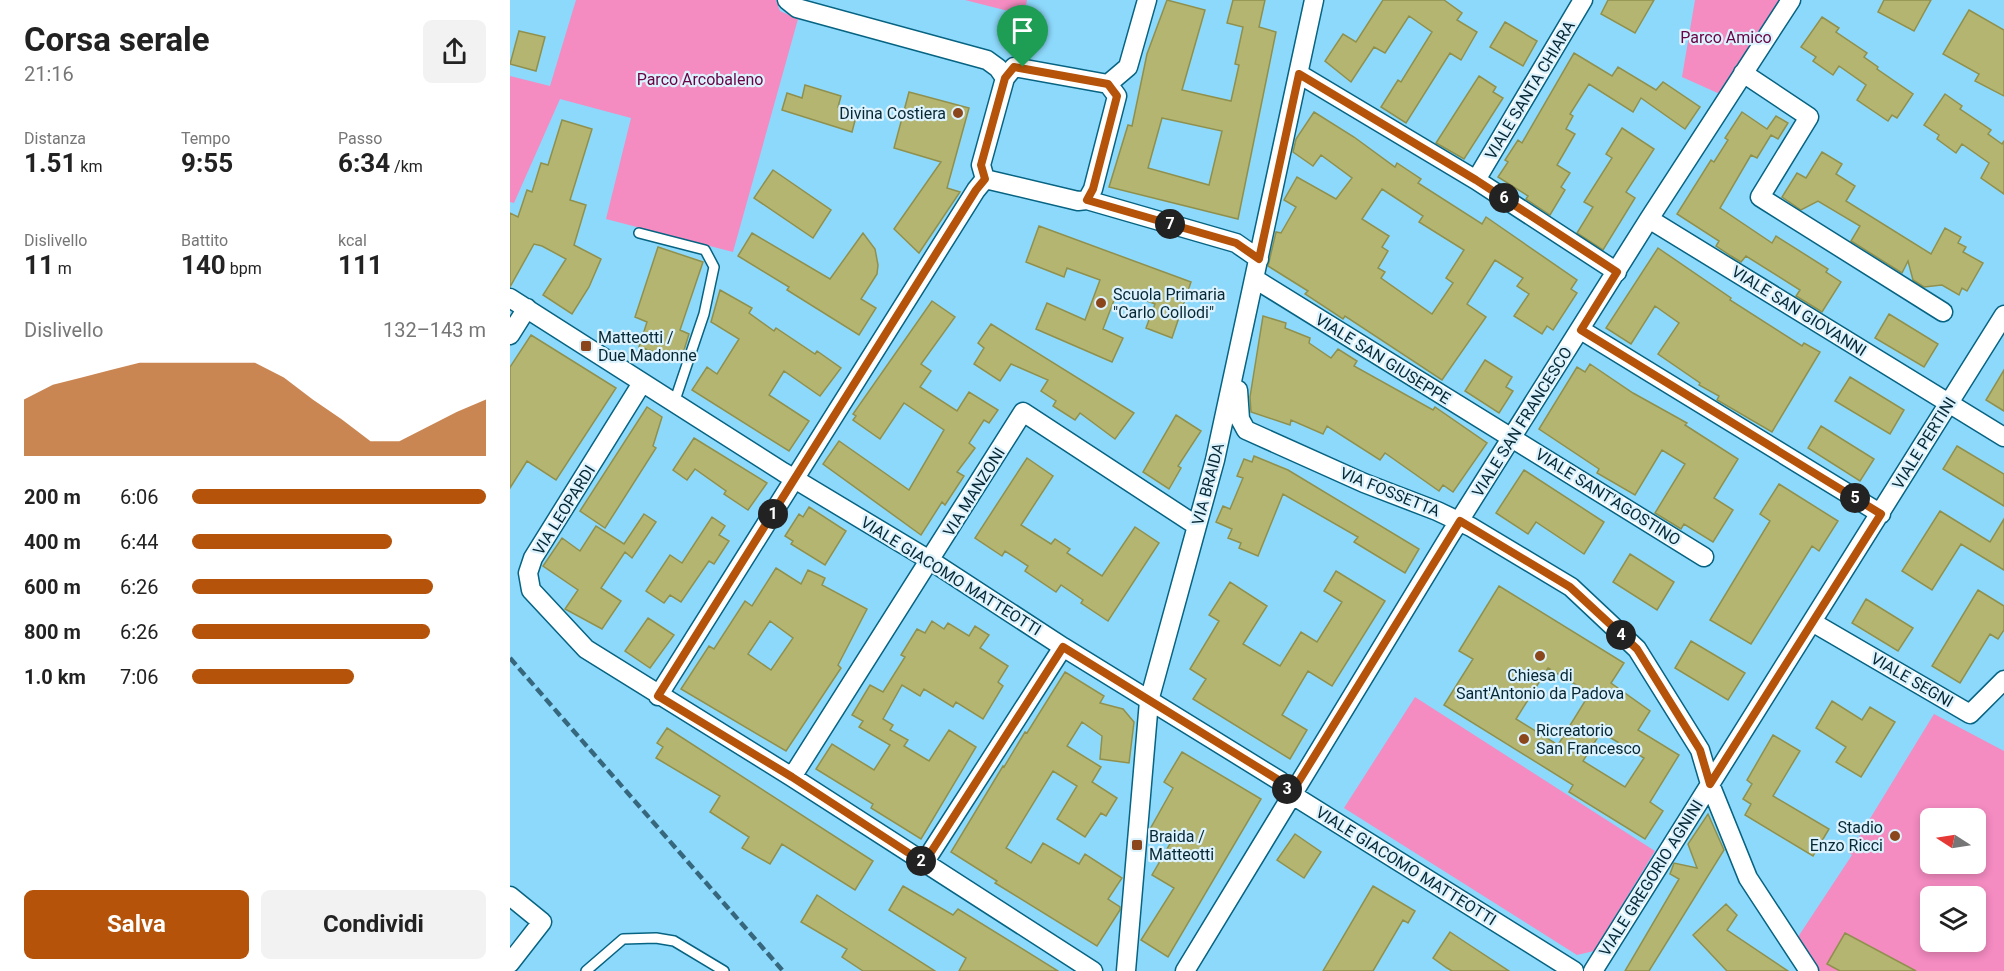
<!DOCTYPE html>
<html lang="it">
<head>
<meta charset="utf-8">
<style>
  :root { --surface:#fff; --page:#f2f2f2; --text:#222; --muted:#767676; --accent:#b45309 }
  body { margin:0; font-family:Roboto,sans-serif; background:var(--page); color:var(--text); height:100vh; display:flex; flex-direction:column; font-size:22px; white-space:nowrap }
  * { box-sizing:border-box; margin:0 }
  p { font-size:20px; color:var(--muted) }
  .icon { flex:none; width:33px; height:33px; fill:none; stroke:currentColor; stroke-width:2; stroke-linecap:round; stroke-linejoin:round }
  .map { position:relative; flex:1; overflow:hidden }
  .drawer { display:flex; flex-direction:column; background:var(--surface); width:510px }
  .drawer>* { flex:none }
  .needle { width:39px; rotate:282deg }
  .fabs { position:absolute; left:1410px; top:808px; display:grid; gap:12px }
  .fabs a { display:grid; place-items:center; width:66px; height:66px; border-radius:9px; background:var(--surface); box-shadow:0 3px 9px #0003; font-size:30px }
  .pin { position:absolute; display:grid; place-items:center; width:51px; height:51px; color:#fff; margin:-62px -26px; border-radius:50% 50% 50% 0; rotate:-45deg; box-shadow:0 0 6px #0007 }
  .pin .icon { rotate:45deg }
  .km { position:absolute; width:30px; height:30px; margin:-15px; border-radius:50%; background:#222; color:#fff; font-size:16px; line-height:30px; text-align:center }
  .round { display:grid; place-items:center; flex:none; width:63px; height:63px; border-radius:9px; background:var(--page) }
  .headline { display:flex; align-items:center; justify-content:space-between; height:102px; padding:0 24px }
  h1 { font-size:33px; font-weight:700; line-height:45px }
  .figures { display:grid; grid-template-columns:repeat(3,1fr); gap:9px; height:102px; padding:6px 24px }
  .figures div { display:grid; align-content:center }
  .figures b { font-size:26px; font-weight:700 }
  .figures small { font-size:16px; font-weight:400 }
  .figures p { font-size:16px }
  .chart { height:168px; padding:12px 24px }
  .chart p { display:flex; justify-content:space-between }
  .chart svg { width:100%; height:108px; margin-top:6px; fill:var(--accent); opacity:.7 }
  .action { display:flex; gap:12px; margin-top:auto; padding:12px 24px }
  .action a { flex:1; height:69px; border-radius:9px; background:var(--accent); color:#fff; font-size:24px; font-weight:700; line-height:69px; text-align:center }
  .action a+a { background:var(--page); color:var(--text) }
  ul { padding:0 24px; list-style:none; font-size:20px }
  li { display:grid; grid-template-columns:96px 72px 1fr; align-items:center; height:45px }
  li i { height:15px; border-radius:8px; background:var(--accent) }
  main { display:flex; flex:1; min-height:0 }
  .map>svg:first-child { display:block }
  .green { fill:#f48bc1; fill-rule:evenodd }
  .building { fill:#b4b571; stroke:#90904d; stroke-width:1.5; fill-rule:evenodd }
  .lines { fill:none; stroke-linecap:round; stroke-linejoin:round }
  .lane-casing { stroke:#066382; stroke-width:12 }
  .street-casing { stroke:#066382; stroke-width:21 }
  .lane { stroke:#fff; stroke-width:9 }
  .street { stroke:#fff; stroke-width:18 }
  .rail { stroke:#36677c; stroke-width:4.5; stroke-dasharray:9 4.5; stroke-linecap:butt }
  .route-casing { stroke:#fff; stroke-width:12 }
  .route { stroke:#b45309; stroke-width:8 }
  .poi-dot { fill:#8b461c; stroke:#dcf2fd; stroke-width:2 }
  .labels { text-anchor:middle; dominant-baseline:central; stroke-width:4.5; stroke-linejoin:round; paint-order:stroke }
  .park-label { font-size:16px; fill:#680345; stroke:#dcf2fd }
  .street-label { font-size:16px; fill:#062835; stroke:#dcf2fd }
  .poi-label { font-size:16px; fill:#062835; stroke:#dcf2fd; text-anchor:start }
</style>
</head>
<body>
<main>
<section class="drawer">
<div class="headline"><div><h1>Corsa serale</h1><p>21:16</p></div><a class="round"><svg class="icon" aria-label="share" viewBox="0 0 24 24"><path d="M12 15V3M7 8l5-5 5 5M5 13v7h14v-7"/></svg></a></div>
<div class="figures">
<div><p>Distanza</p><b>1.51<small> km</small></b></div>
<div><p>Tempo</p><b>9:55</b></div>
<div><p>Passo</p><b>6:34<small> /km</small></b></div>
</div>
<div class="figures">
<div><p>Dislivello</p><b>11<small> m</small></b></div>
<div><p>Battito</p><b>140<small> bpm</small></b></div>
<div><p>kcal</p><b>111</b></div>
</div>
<div class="chart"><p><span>Dislivello</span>132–143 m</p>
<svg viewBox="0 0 160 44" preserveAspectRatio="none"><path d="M0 44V21L10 15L20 12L30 9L40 6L50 6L60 6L70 6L80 6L90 12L100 21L110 29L120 38L130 38L140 32L150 26L160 21V44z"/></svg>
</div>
<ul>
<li><b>200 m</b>6:06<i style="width:100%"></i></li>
<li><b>400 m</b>6:44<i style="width:68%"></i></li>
<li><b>600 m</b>6:26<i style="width:82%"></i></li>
<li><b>800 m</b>6:26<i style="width:81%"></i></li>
<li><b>1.0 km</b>7:06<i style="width:55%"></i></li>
</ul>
<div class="action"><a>Salva</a><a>Condividi</a></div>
</section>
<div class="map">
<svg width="1494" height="971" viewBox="0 0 1494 971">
  <rect width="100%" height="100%" fill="#8dd9fc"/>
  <path class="green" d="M66 0H266L270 11 288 19 223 252 96 219 121 118 50 99 4 203 0 202V76L40 86Z
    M455 0H517L514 15Z
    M1185 0H1282L1221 99 1172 77Z
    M905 697 1145 851 1084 951 1067 955 834 808Z
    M1424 714 1494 751V971H1309L1286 940 1342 855 1339 853ZM1420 819H1466V864H1420ZM1420 897H1466V942H1420Z"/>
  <path class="building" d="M657 0 695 10 672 90 721 101 729 65 725 64 733 27 717 23 723 0H755L749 27 766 32 728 219 599 187 618 125 622 126 637 54ZM652 118 712 131 699 185 638 168Z
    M873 0H934L952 13 947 20 967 32 951 60 940 53 896 123 871 107 888 80 891 82 922 32 899 16 875 53 864 47 841 82 815 61 833 34 846 42Z
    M1098 0H1144L1125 33 1091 14Z
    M1374 0H1421L1404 31 1368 12Z
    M1459 10 1494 30V96L1465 81 1469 74 1433 54Z
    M1312 17 1329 28 1326 32 1357 53 1354 57 1368 67 1367 69 1403 94 1387 118 1382 115 1378 121 1347 100 1356 85 1329 66 1323 75 1303 61 1306 57 1291 47Z
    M995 22 1027 41 1013 66 980 47Z
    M9 31 35 37 26 71 0 64Z
    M1064 53 1102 76 1108 67 1146 90 1153 82 1190 107 1175 129 1131 98 1123 112 1079 84 1060 114 1063 116 1056 129 1065 134 1047 165 1060 173 1051 187 1055 190 1040 215 1016 199 1018 196 988 177 998 162 995 160 1008 140 1012 143Z
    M969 76 986 87 983 92 993 98 954 159 926 143Z
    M295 85 331 96 328 107 347 113 342 132 272 110 277 93 292 98Z
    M399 92 459 108 437 188 450 192 409 253 384 229 431 162 384 148Z
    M1435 94 1452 106 1450 109 1481 130 1478 134 1492 144 1494 141V194L1471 178 1479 163 1452 144 1446 153 1427 139 1429 135 1414 125Z
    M804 112 844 137 885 167 887 163 911 179 908 183 972 224 976 217 1067 280 1061 289 1067 293 1043 330 1037 326 1032 334 1004 316 1019 294 1007 286 1013 278 985 260 957 304 976 317 932 380 835 316 833 319 795 294 798 291 758 266 766 232 771 233 786 207 774 200 787 177 826 199 842 178 811 155 803 166 783 152 786 139ZM872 189 913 216 909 222 954 250 936 278 943 283 922 314 871 278 875 272 868 268 878 251 872 247 879 236 852 219Z
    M1232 112 1257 129 1266 116 1278 123 1268 139 1261 135 1247 158 1241 155 1210 208 1262 243 1266 236 1318 269 1316 272 1331 282 1312 312 1286 296 1290 290 1236 256 1231 262 1221 256 1206 246 1209 241 1167 214 1201 160 1204 162 1218 140 1215 138Z
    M52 120 82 129 60 200 76 205 64 245 91 259 79 287 62 314 33 295 56 259 32 246 24 244 0 287V213L8 217 17 190 22 192 31 163 38 165Z
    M1112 128 1144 149 1116 192 1125 198 1093 250 1067 233 1083 207 1074 202 1102 158 1096 154Z
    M1312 152 1332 164 1326 174 1345 186 1336 201 1421 254 1435 228 1451 237 1448 243 1456 247 1453 252 1473 263 1457 291 1452 288 1449 295 1432 285 1414 287 1403 280 1398 261 1392 273 1341 241 1350 226 1308 201 1291 210 1272 197 1287 173 1296 178Z
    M263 170 321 210 303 238 244 198Z
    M529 226 681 282 662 338 636 328 645 304 608 290 593 329 613 338 602 362 526 329 537 303 575 320 590 280 557 268 554 277 516 262Z
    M242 233 320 279 353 233 365 249 368 265 367 274 351 299 366 308 349 335 277 290 279 287 228 256Z
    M148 247 193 262 170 330 179 334 171 360 129 347 137 322 125 317Z
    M1148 248 1221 298 1220 300 1292 346 1294 343 1310 352 1262 432 1207 400 1209 396 1189 385 1190 383 1148 354 1169 323 1145 306 1121 344 1096 328Z
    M210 290 242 308 239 313 264 331 266 328 305 354 307 351 331 368 310 396 274 371 259 395 299 421 279 451 182 390 197 367 207 374 229 339 201 322Z
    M422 301 445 317 411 364 421 371 410 387 447 411 459 392 488 410 479 423 474 420 459 443 465 448 447 472 454 476 435 505 432 502 411 535 313 464 329 441 399 490 434 430 394 403 370 439 343 420 346 416 343 414Z
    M1379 314 1428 344 1414 367 1365 338Z
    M753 316 776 323 775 328 800 338 799 343 821 358 828 349 847 361 844 366 923 410 925 407 977 443 943 492 933 485 929 491 875 453 870 460 817 426 813 434 781 420 780 425 741 412 740 397Z
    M481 324 624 413 605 439 570 413 565 420 543 406 546 401 531 391 538 380 501 364 490 381 464 364 474 348 468 343Z
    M21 335 106 388 46 480 17 461 0 488V367Z
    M975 360 1002 377 996 387 1003 391 989 413 955 391Z
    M1080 364 1123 393 1177 423 1175 425 1228 459 1204 498 1223 510 1203 542 1174 524 1171 529 1145 513 1175 464 1152 450 1125 495 1087 473 1089 469 1029 429 1067 367 1075 372Z
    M1494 370V411L1476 400Z
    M1340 377 1394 410 1380 434 1325 401Z
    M137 407 152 417 143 446 146 448 95 528 70 511Z
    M666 415 691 431 668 466 671 468 659 489 633 472Z
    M1311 426 1364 459 1350 481 1298 448Z
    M184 438 257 483 238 510 214 494 216 491 185 469 177 480 163 470Z
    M1447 446 1494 474V506L1433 469Z
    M744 456 778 470 909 549 895 573 844 542 848 537 773 494 748 556 729 548 731 543 718 538 722 529 706 522 713 506 720 509 733 478 727 476 734 459 742 462Z
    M517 458 543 476 511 525 541 544 545 539 560 549 557 553 592 576 625 527 649 543 598 621 571 603 573 600 551 585 546 592 515 571 518 566 495 551 492 556 465 538Z
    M1014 470 1094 522 1074 554 1026 522 1018 534 986 513Z
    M1269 484 1328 521 1309 551 1302 546 1241 644 1200 620 1260 521 1250 514Z
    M299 507 336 531 315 565 281 544 283 541 275 536 289 514 293 517Z
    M1430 511 1480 542 1494 519V570L1451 544 1422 590 1392 571Z
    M134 514 146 522 122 558 115 552 91 588 111 601 92 629 55 609 68 590 33 566 52 538 70 551 86 526 114 544Z
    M202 517 215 526 209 535 219 541 204 564 199 561 171 602 160 595 154 603 136 591 160 555 172 563Z
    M1120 554 1164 582 1147 610 1103 582Z
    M266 568 291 584 298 570 315 578 312 585 357 609 328 665 331 668 276 751 171 689 199 646 204 649 235 601 242 606ZM260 621 283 638 261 670 238 654Z
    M826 571 875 601 822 686 798 671 772 715 797 730 780 759 683 699 696 679 680 669 709 621 699 615 720 582 757 606 733 644 770 666 791 632 807 642 832 602 814 591Z
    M989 586 1114 663 1101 683 1140 711 1128 730 1169 755 1140 802 1153 811 1135 839 1059 792 1063 785 934 705 963 659 949 651ZM1038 668 1080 693 1048 745 1006 719ZM1091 732 1134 758 1115 787 1073 761Z
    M1468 590 1494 606V630L1488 639 1480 634 1450 683 1422 666Z
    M1356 599 1403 628 1388 651 1342 623Z
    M138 618 164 635 140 668 115 651Z
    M422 621 434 629 438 623 459 636 465 626 479 635 470 648 498 666 488 682 493 686 473 719 446 702 443 707 414 689 410 696 392 685 373 719 383 725 380 730 398 740 394 746 419 761 439 730 466 747 411 839 361 808 363 804 306 769 322 744 364 770 380 745 349 727 353 721 342 715 360 685 373 692 395 657 391 655 407 629 415 633Z
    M1181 641 1235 673 1218 700 1165 668Z
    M555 672 594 696 590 703 613 709 624 722 619 763 590 759 592 736 572 722 557 746 591 767 582 782 607 798 596 816 591 813 575 837 547 819 567 786 543 771 496 848 521 863 533 843 569 864 575 854 612 878 598 899 610 907V910L587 946 485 883 487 881 441 852 493 766 494 767 515 732 517 733Z
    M1322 701 1352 720 1360 707 1385 722 1351 777 1326 762 1336 747 1306 728Z
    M157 728 363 861 345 890 272 844 260 864 232 848 239 837 200 812 210 796 146 758 153 747 147 743Z
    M1263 735 1290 751 1263 796 1319 829 1303 856 1235 815 1241 804 1233 799 1242 784 1237 780Z
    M672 752 751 799 658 957 631 940 664 888 642 875 661 842 639 831 663 788 654 782Z
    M1198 814 1214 850 1139 971H1115L1169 879 1160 874 1164 863 1187 868 1178 844Z
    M785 834 811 852 794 878 767 860Z
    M393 886 443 915 448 909 548 971H449L456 958 379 910Z
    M863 886 905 911 898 923 893 920 863 971H813Z
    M307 895 331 911 425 971H353L332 957 337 949 291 922Z
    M1216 904 1227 915 1217 930 1278 971H1217L1183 935Z
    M940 932 955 942 999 971H942L937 968 923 958Z
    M1335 933 1406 971H1330L1317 964Z"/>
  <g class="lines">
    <g class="lane-casing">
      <path id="lane" d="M129 233 195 250 204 267 194 314 164 403
        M76 971 113 939 146 938 164 941 214 971"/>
    </g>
    <g class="street-casing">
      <path id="street" d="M277 0 287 8 477 60 488 68 495 78
        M504 67 598 84 607 96 583 189 577 200 568 201 475 179 471 165 495 78Z
        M1233 73 1299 117 1250 197 1433 312
        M789 74 966 180 1107 272
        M598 84 618 67 637 0
        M966 180 1073 0
        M577 200 726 243 749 259
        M1139 219 1494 437
        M745 279 1194 557
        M0 298 273 472 421 561 553 647 770 781 781 794 1064 971
        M1071 330 1371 514
        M0 335 17 308
        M132 383 23 558 18 573 21 590 76 649 282 777 583 971
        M728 390 730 419 736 430 854 483 927 511 961 527 1061 587 1127 649 1190 750 1200 784 1238 878 1299 971
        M1302 622 1460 714 1494 680
        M148 696 466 190 475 179
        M282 777 513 412 687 526
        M414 863 553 647
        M0 896 32 922 0 963
        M616 971 639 701 705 460 804 0
        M675 971 939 537 1139 219 1281 0
        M1083 971 1494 315"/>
    </g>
    <use href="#lane" class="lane"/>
    <use href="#street" class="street"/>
    <path class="rail" d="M0 658 273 971"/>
  </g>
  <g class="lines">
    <g class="route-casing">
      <path id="route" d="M504 67 598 84 607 96 583 189 577 200 726 243 749 259 789 74 966 180 1107 272 1071 330 1371 514 1200 784 1190 750 1127 649 1060 587 950 521 781 794 770 781 553 647 414 863 282 777 148 696 466 190 475 179 471 165 495 78Z"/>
    </g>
    <use href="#route" class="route"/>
  </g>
  <g class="poi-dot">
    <circle cx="448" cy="113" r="6"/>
    <circle cx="591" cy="303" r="6"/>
    <rect x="70" y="340" width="12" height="12" rx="3"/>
    <circle cx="1030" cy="656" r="6"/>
    <circle cx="1014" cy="739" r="6"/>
    <circle cx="1385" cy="836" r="6"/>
    <rect x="621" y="839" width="12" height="12" rx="3"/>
  </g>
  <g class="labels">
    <g class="park-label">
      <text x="1216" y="37">Parco Amico</text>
      <text x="190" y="79">Parco Arcobaleno</text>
    </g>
    <g class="street-label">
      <text transform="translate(1020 90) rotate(-59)">VIALE SANTA CHIARA</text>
      <text transform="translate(1289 311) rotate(32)">VIALE SAN GIOVANNI</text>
      <text transform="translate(873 359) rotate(32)">VIALE SAN GIUSEPPE</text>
      <text transform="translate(1012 422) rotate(-58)">VIALE SAN FRANCESCO</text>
      <text transform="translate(1414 443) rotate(-58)">VIALE PERTINI</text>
      <text transform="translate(698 484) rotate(-75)">VIA BRAIDA</text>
      <text transform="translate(464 492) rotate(-58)">VIA MANZONI</text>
      <text transform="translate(880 492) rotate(22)">VIA FOSSETTA</text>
      <text transform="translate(1098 497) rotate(32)">VIALE SANT'AGOSTINO</text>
      <text transform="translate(54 510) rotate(-58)">VIA LEOPARDI</text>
      <text transform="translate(441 576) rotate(32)">VIALE GIACOMO MATTEOTTI</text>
      <text transform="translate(1402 680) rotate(30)">VIALE SEGNI</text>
      <text transform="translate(896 866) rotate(32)">VIALE GIACOMO MATTEOTTI</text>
      <text transform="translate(1141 878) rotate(-58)">VIALE GREGORIO AGNINI</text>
    </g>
    <g class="poi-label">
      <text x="436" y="113" text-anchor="end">Divina Costiera</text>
      <text x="603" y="294">Scuola Primaria<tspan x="603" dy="18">"Carlo Collodi"</tspan></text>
      <text x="88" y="337">Matteotti /<tspan x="88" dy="18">Due Madonne</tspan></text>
      <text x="1030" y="675" text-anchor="middle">Chiesa di<tspan x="1030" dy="18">Sant'Antonio da Padova</tspan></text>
      <text x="1026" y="730">Ricreatorio<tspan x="1026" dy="18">San Francesco</tspan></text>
      <text x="1373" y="827" text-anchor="end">Stadio<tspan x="1373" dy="18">Enzo Ricci</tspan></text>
      <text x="639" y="836">Braida /<tspan x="639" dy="18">Matteotti</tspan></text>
    </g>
  </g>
</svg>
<div class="fabs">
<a><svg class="needle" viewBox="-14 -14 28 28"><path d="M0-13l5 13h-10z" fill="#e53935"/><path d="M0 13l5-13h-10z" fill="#767676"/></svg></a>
<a><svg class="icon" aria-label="layers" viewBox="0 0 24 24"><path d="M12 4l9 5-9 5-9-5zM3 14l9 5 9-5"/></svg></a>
</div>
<div class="pin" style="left:513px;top:67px;background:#1e9e55"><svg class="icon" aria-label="arrive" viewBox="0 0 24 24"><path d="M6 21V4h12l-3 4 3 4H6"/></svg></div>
<b class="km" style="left:263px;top:514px">1</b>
<b class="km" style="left:411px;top:861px">2</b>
<b class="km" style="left:777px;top:789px">3</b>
<b class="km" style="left:1111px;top:635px">4</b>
<b class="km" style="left:1345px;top:498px">5</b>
<b class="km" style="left:994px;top:198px">6</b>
<b class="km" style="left:660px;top:224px">7</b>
</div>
</main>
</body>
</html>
